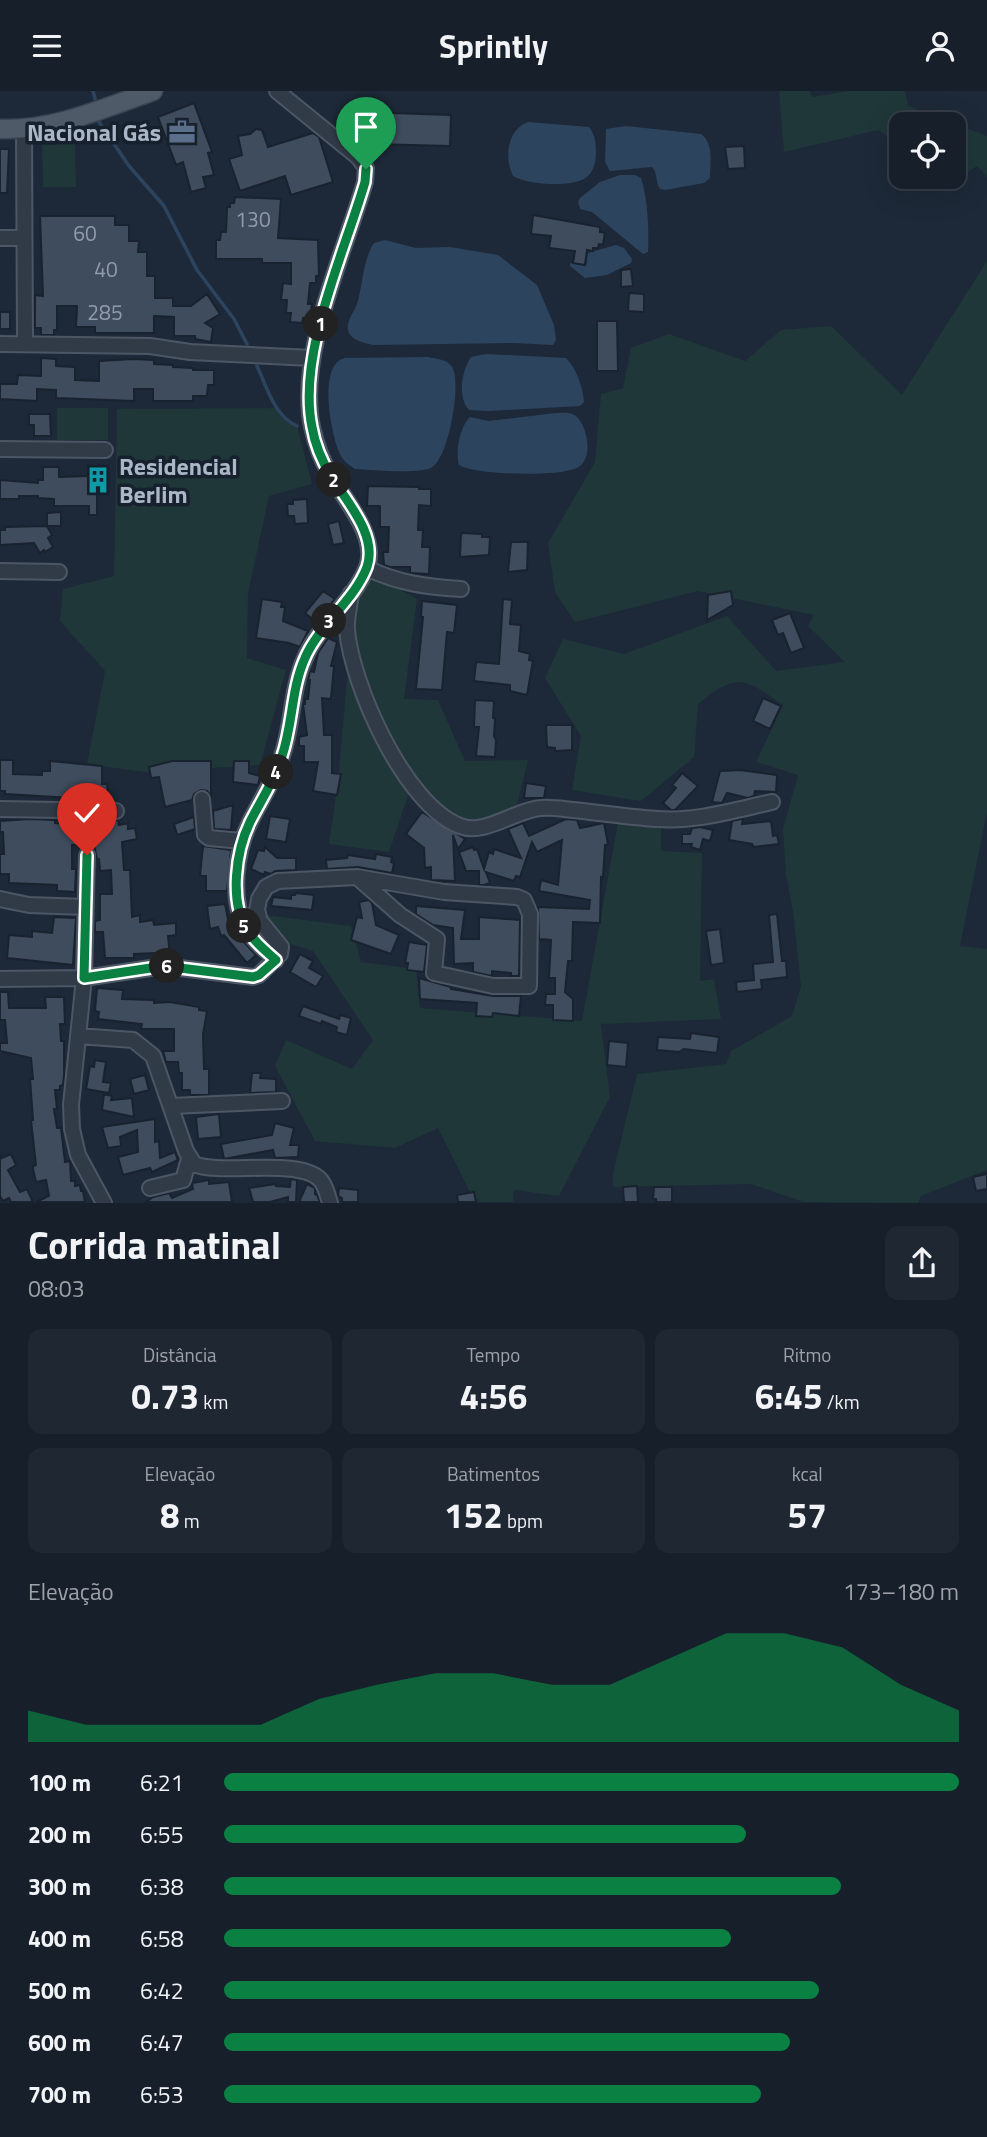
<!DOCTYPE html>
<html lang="pt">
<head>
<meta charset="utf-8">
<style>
  :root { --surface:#161f2a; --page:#1f2732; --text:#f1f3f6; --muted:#9ea2a8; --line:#353d47; --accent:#0b8043 }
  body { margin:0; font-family:"Titillium Web",sans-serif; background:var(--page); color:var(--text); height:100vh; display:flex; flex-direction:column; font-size:26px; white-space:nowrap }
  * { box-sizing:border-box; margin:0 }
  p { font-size:23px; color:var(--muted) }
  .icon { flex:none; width:38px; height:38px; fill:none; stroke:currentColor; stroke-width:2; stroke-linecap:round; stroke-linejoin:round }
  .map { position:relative; height:1112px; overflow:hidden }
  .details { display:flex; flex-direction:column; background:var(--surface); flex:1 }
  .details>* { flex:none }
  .tools { position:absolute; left:889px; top:21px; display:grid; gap:14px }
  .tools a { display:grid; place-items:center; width:77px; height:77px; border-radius:14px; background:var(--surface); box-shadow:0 7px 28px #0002,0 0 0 2px var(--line); font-size:35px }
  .pin { position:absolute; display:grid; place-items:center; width:60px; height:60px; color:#fff; margin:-72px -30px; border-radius:50% 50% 50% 0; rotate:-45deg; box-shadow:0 0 7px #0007 }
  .pin .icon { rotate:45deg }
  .km { position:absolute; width:35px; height:35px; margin:-18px; border-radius:50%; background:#222; color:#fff; font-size:19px; line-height:35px; text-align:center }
  .round { display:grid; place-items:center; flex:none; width:74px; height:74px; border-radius:14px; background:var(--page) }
  .head { display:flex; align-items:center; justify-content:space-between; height:119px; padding:0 28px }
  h1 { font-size:38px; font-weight:700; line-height:52px }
  .stats { display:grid; grid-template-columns:repeat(3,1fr); gap:10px; height:119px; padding:7px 28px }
  .stats div { display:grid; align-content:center; border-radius:14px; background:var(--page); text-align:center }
  .stats b { font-size:35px; font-weight:700 }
  .stats small { font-size:19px; font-weight:400 }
  .stats p { font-size:19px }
  .chart { height:196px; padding:14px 28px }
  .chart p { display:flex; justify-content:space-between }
  .chart svg { width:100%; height:126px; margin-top:7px; fill:var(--accent); opacity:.7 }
  ul { padding:0 28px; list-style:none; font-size:23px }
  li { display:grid; grid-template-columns:112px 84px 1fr; align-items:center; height:52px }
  li i { height:18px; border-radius:9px; background:var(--accent) }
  header { display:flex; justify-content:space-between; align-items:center; height:91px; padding:0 28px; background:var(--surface); font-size:32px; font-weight:700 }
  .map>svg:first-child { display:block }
  .green { fill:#1f3739 }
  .water { fill:#2d445f }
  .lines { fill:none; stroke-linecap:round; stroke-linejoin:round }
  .stream { stroke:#2d445f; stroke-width:3.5 }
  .building { fill:#3e4c5d; stroke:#19222f; stroke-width:2 }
  .minor-casing { stroke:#4c5664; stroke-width:18 }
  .major-casing { stroke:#3b4452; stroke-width:21 }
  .minor { stroke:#313b48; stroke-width:14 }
  .major { stroke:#4f5a69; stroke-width:18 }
  .route-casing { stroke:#fff; stroke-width:14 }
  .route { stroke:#0b8043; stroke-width:9 }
  .labels { text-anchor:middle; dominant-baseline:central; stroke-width:7; stroke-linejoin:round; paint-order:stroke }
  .number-label { font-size:21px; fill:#909cac }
  .poi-label { font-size:24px; font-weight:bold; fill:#abb6c6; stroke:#17202d; text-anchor:end }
</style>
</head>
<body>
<header><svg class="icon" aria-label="menu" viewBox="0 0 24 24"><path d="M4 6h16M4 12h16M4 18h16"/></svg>Sprintly<svg class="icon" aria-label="person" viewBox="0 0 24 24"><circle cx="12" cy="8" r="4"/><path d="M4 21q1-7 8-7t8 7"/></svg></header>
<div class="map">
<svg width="987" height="1112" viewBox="0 0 987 1112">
  <rect width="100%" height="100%" fill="#1d2938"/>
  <path class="green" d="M779 0H810L812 6 849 0H905L908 15 987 45V86L977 75 956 89 951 86H954V33H901V54L878 39 784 61Z
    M75 53 76 96H43L42 54Z
    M987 170V721L960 855 987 858V1079L921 1105 918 1112 804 1111 751 1093 613 1096V1083L637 983 726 973 731 960 792 925 801 895 793 820 786 784 783 738 798 684 756 671 783 614C745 587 737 581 698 613L694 666 641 710 572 699 581 645 545 587 563 548 624 563 727 525 776 580 845 571 808 535 814 524 698 500 575 531 555 501 548 452 595 371 601 303 623 297 631 257 669 243 745 270 781 239 831 235 902 304Z
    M57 317H108V349H57Z
    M276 317 287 331 297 335 312 393 269 405 248 502 247 567 286 579 260 674 144 681 87 673 105 580 60 530 63 498 114 485 117 318Z
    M371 483 417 508 404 608 438 609 465 670 528 669 515 721 463 734 412 692 389 761 329 753 338 690 354 509Z
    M619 726 661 733V760L702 762 700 890 714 888 721 928 601 933 610 1006 559 1105 514 1099 513 1111H475L438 1037 395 1057 315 1050 275 975 286 949 352 978 373 949 313 860 287 852 265 824 351 835 361 871 416 878 420 917 582 930Z"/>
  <path class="water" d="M528 31 589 36C595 44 596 51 596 61 596 70 594 80 587 86 572 97 528 94 513 85 504 66 507 39 528 31Z
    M626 35 701 43C714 52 710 73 710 87L704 92 665 99 660 98C655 91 658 82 652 76L610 80 605 71 606 38Z
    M620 84H635L641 87C648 109 649 138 648 161L643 163 592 121 580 118 578 111 580 107 600 91Z
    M385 149 416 157 450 156 498 164 537 194 554 234 556 249 553 254 515 252 373 254C365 252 353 250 349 242 344 231 355 221 358 210 363 191 363 169 374 152Z
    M616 154 624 157 632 168 631 172 607 184 585 187 570 175V172L586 175 588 162Z
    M486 263 566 267C576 277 583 296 584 311L580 315 489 320 469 319C457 306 462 279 471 266Z
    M428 266C436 268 447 268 452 276 462 290 449 368 431 377 419 383 371 379 355 378 349 374 343 370 340 363 331 344 317 273 345 267Z
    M556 322C562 322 571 320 577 326 587 336 593 365 580 375 566 387 474 384 459 374 455 361 460 335 470 326L488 330Z"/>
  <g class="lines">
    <path class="stream" d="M93 0 95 8
      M99 31 129 75 164 115 197 179 234 228 247 253
      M257 275C267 296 274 325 297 335"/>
  </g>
  <path class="building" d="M194 12 212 61 208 62 214 84 203 86 206 97 191 101 183 71 176 74 158 26Z
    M362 21 451 24 450 55 370 53 371 46H361Z
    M256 38 262 39 268 56 313 42 319 46 333 91 291 104 285 85 240 100 229 68 242 64 238 45 250 43Z
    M744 55 745 77 728 78 725 56Z
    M0 58H9L7 102H0Z
    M235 106 281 108 278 147 318 149 319 185H316V192H310L308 213H312L310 228 303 227 302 232 290 231 291 222H286L287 209H281L283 192 291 193V172H262V168H216V149H220L221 141H226L227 116H230V112H234Z
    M533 124 600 136V141L605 142 603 154 599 153 598 157H593V160L587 159 585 174 573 172 575 160 549 157 551 145 531 143Z
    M40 125H115V134H129V150H139L138 161H147V185H155V207H173V215H191L207 203 220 223 205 232 213 237 211 251 195 248V245H174V226L154 225V242H95V236H76L77 215H57V239H54V244H41V237H35V204L43 205Z
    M631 178 633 195 621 196V179Z
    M629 202 644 203V221L628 220Z
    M0 221H10V238H0Z
    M597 230H617L618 280H597Z
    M41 267 56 268V275L75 276V289L99 290V270L133 268 154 269V273L173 274V276L193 277V279H214V294H208L207 305H193V310H153V298H134V310L56 307V299L37 298V310L0 308V293H17L18 284 41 285Z
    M29 323H50L51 345H34V334H29Z
    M43 376H59V386L88 385V377H108V400H97V424H89V415H54V408L38 407V405H19V408H0V389L38 392V389H43Z
    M368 395 419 396V398H431V415L419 414 418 439H423L422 456H430L429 483 410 482V476H390L384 474 383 461H388L389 436H380V415H367Z
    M307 408 308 432 295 433 294 425H288L287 413H293V409Z
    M61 421V435H47V422Z
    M339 430 344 452 333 454 328 433Z
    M47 435 52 444 48 447 53 456 45 461 44 459 40 462 34 452 0 454V439H5V436Z
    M461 442 482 443V446H490L489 464 460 466Z
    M511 451H528L527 479 508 481Z
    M323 500 335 508 316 531 305 522Z
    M731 500 733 514 707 529 708 504Z
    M262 508 282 511 281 516H285L283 530 308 540 300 556 289 552 256 547Z
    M503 508 512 509 510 533 521 534 519 560 530 563 529 569 533 570 527 604 510 600V594L474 590 476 571 499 573Z
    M422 510 457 514 454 542 447 541 442 599 416 598 423 526H421Z
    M790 522 804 557 791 562 783 542 778 544 772 529Z
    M328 547 337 551 331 575H334L331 608 322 607 324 644H332V682L341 683 337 704 313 700 318 671H304V655H299V646L307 644 303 613H305V608H308L310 589H308L310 580 314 581 318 562Z
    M763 607 781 615 770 638 753 630Z
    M475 609 494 610 493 627 495 628 494 645 496 649 495 666 476 665 479 636H474Z
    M546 634H572V659L555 660V657L547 656Z
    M0 669H13V683L42 684V680H50V670L102 675V693H107L108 701H103V708H89L5 703V700H0Z
    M172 670H211V705L207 700 201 699 194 703 192 709 165 716 159 686 151 687 149 676Z
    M234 670H249V682L260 685 258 694 233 691Z
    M740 679 777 684 776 701 755 700 754 705 748 707 727 702 722 712 712 711 720 680Z
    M682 682 698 695 675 719H671L663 712 676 697 672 694Z
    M526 692 546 695 544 707H524Z
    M233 714 231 739 214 738 213 720Z
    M422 721 465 748 458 758 453 744 455 790 431 789V776L425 777 424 757 406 743Z
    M270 725 290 728 286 751 266 748Z
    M194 726 195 738 177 744 174 733Z
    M29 728 55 729V732L85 734H108L107 729H118L119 734 128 732V738L135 737 137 748 122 751 124 779H130L132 826 140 824V831L153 829 154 834 176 832V844L168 845 170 865 156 866V862L134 863V867H105L103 841H95V830L100 829V803H112L111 779 100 780 99 768H97L94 754H72V778H76L75 801 57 800V794L9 792V783H0V763H4L3 741H0V730Z
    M566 728 577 729 580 737 604 732 608 753 605 754 603 787 601 786 600 832 573 831 572 870H568L565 901 573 908V930L553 929V914H545L546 903H555V887H549L551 849 539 848 538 816 589 818 590 809 539 800 541 789 558 794 562 749 537 761 532 751 520 786 516 785 514 790 486 781 490 792 484 794H479V780H466L459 761 473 756 474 759 477 758 484 778 489 761 493 763 494 758 521 767 508 738 523 732 529 745Z
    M741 728H743L742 733 771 730 773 745 777 744 779 753 754 756 752 753 729 749 732 730Z
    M700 736 713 739 710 750 703 748 700 759 691 756 692 753H682V743H690L692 737Z
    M203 755 231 759 227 800H206V785H200Z
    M265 756 277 767H296V779L275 780 271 783 265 781 264 784 251 778 258 759 264 760Z
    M376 763 392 766 391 771 394 772 392 782 358 776 327 778 326 769 347 767 348 764 375 768Z
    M296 802 314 804 312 819 271 815 273 806 291 808V804H295Z
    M369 809 372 812 376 834 399 844 391 863 351 849 357 826 362 827 359 811Z
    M225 813 229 833 233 832 242 849 256 864 247 872 224 844 221 845 218 836 210 838 207 815Z
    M416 815 465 819 461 848H479V826L520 829 519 885H511V882L492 880V885L473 881V872L454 873 453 837 433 834 416 823Z
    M777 823 782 870H786L787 886 761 889 762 898 737 901 736 891 754 889 753 873 773 871 769 824Z
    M54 826 76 827 73 874 7 867 9 844 32 846V840L52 842Z
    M720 838 724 872 711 874 706 840Z
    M409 851 427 854 424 881 407 879 408 872H405Z
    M300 863 313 870 309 877 323 885 316 896 290 881Z
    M419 887 451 896V898L493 905H521L519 925 493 922 492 926 476 925 477 912 420 908Z
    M97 897 123 899 122 908 154 909V912L170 911 199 916V919L207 920 203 943 204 978H209V1004H190V999H182V982H179L178 971H166L163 960H174V938H141L142 933 98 928 99 921 95 920Z
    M0 901H8L9 917H46L45 906H64L65 933H60L61 950H64V984L63 994 60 995V999H55L57 1018H54L57 1037H61L65 1071 70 1070 71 1090H75V1095L80 1094 81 1100H83L85 1111H36L49 1105 46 1089 36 1091 33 1078V1075L36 1074 31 1029H33L30 988H33L31 967 0 960V952H7L5 929H0Z
    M303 915 339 928 340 924 351 927 347 944 336 941 337 936 322 930 321 933 299 925Z
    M691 942 719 946 717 962 684 958 679 961 657 959 658 946 690 948Z
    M609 950 628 952 626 976 607 974Z
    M95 969 106 971 103 991 111 992 109 1002 86 998 90 975 94 976Z
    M252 982H261L260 987 276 988V1001L250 1002Z
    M145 984 149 999 134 1003 130 988Z
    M104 1003 112 1005 111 1009 132 1007 134 1026 102 1019Z
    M219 1023 221 1046 198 1048 196 1026Z
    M155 1028V1051L159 1050 160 1067 175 1061 178 1069 152 1081 150 1077 123 1084 118 1066 138 1061 137 1039 120 1046 121 1055 108 1057 102 1036Z
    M275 1032 294 1037 290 1054H299L298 1066 275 1067 273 1059 224 1068 221 1053 272 1044Z
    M11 1063 16 1074 8 1079 20 1101 27 1098 33 1111H11L9 1107 3 1110 0 1105V1064L2 1067Z
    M987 1083V1098L976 1100 973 1086Z
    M291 1088 297 1089 296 1111H288V1106L270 1111H253L249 1097 275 1093 276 1095 290 1096Z
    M209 1089V1093L229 1091 232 1111H146L153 1106 169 1102 172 1107 193 1098 192 1092Z
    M307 1093 315 1097V1103L317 1104 320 1111H299Z
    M637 1095 638 1111H624L623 1096Z
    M654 1096H672V1111H656V1108H653Z
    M339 1097 358 1099V1111H342V1107L338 1105Z
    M474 1101 476 1111H458L457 1104Z"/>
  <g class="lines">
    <g class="minor-casing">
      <path id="minor" d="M24 39 25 253
        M0 147H24
        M0 253 150 255 190 261 312 267
        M0 358 105 359
        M367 477C397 492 427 496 461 498
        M0 480 59 481
        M351 502C350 514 346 527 347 539 352 595 405 714 460 735 485 745 517 718 541 717 551 716 563 718 573 719 601 722 629 726 657 728 696 731 735 719 772 711
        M202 708 205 744 209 747 242 750
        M0 718 116 720
        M87 764 84 887 71 1014 72 1038 78 1064 104 1112
        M0 808 29 814 86 816
        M276 869C266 859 254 851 247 839 229 810 236 760 250 731 261 709 274 689 282 665 293 633 291 598 305 567 319 533 354 510 367 476 378 446 345 409 331 385 322 370 316 354 312 336 297 263 344 163 365 91L366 77 358 66 277 0
        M0 888 84 887 164 875 253 886 259 884 280 863 281 856 260 830 257 819 259 808 266 796 278 790 357 786 444 801 517 806 524 809 530 823 529 895H493L434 882 437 848 400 824 357 786
        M78 945 133 949 153 965 186 1060 194 1073C221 1085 305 1065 322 1091 326 1097 328 1105 330 1112
        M171 1015 282 1010
        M150 1097 183 1089 189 1068"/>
    </g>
    <g class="major-casing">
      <path id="major" d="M0 38C53 40 104 17 153 0"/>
    </g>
    <use href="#minor" class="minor"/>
    <use href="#major" class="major"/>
  </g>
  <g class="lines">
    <g class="route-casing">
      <path id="route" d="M87 764 84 887 164 875 253 886 259 884 276 869C266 860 254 851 247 839 229 810 236 760 250 731 261 709 275 689 282 665 293 633 291 598 305 567 319 534 354 510 367 476 378 444 346 410 331 385 322 370 315 354 312 336 297 263 344 163 365 91L366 78"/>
    </g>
    <use href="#route" class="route"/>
  </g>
  <defs>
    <g id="office-bare" transform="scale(2.1)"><path d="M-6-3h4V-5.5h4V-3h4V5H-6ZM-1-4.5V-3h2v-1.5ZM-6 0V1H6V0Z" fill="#5c6f8a" stroke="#17202d" stroke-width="2.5" paint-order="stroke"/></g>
    <g id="building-bare" transform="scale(2.1)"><path d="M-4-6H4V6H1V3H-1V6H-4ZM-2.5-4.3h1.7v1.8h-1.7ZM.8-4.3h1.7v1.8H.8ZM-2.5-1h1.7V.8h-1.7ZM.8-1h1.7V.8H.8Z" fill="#0f9aa8" stroke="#17202d" stroke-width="2.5" paint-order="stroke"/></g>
  </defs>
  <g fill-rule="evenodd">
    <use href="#office-bare" x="182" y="41"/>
    <use href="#building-bare" x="98" y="389"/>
  </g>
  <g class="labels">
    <g class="number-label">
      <text x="253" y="128">130</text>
      <text x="85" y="142">60</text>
      <text x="106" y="178">40</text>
      <text x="105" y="221">285</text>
    </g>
    <g class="poi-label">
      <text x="161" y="41">Nacional Gás</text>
      <text x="119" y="375" text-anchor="start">Residencial<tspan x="119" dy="28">Berlim</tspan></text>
    </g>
  </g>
</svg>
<div class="tools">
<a><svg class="icon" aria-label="locate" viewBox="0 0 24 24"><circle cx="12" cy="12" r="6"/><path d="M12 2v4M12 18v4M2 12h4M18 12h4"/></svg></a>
</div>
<div class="pin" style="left:366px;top:78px;background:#1e9e55"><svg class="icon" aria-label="arrive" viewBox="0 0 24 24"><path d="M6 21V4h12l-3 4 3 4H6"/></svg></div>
<div class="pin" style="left:87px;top:764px;background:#d93025"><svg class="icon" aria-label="check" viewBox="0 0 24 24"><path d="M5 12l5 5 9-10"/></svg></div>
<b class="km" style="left:321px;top:233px">1</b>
<b class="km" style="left:334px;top:389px">2</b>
<b class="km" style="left:329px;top:530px">3</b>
<b class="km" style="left:276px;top:681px">4</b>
<b class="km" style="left:244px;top:835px">5</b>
<b class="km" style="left:167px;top:875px">6</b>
</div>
<section class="details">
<div class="head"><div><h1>Corrida matinal</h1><p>08:03</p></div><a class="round"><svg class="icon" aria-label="share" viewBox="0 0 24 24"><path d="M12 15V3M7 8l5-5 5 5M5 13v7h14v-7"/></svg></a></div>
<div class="stats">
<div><p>Distância</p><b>0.73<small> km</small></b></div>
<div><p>Tempo</p><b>4:56</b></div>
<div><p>Ritmo</p><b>6:45<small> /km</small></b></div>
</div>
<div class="stats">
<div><p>Elevação</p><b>8<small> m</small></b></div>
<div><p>Batimentos</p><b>152<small> bpm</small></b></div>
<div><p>kcal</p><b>57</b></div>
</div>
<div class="chart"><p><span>Elevação</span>173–180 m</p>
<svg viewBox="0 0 160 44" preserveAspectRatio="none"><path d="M0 44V33L10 38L20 38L30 38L40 38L50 29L60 24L70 20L80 20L90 24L100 24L110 15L120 6L130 6L140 11L150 24L160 33V44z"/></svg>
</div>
<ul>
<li><b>100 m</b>6:21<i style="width:100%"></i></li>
<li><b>200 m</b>6:55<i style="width:71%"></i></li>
<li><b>300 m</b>6:38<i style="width:84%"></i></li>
<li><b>400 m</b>6:58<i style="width:69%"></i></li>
<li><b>500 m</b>6:42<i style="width:81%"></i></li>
<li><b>600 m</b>6:47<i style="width:77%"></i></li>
<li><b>700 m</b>6:53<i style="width:73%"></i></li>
</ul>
</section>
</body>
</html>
